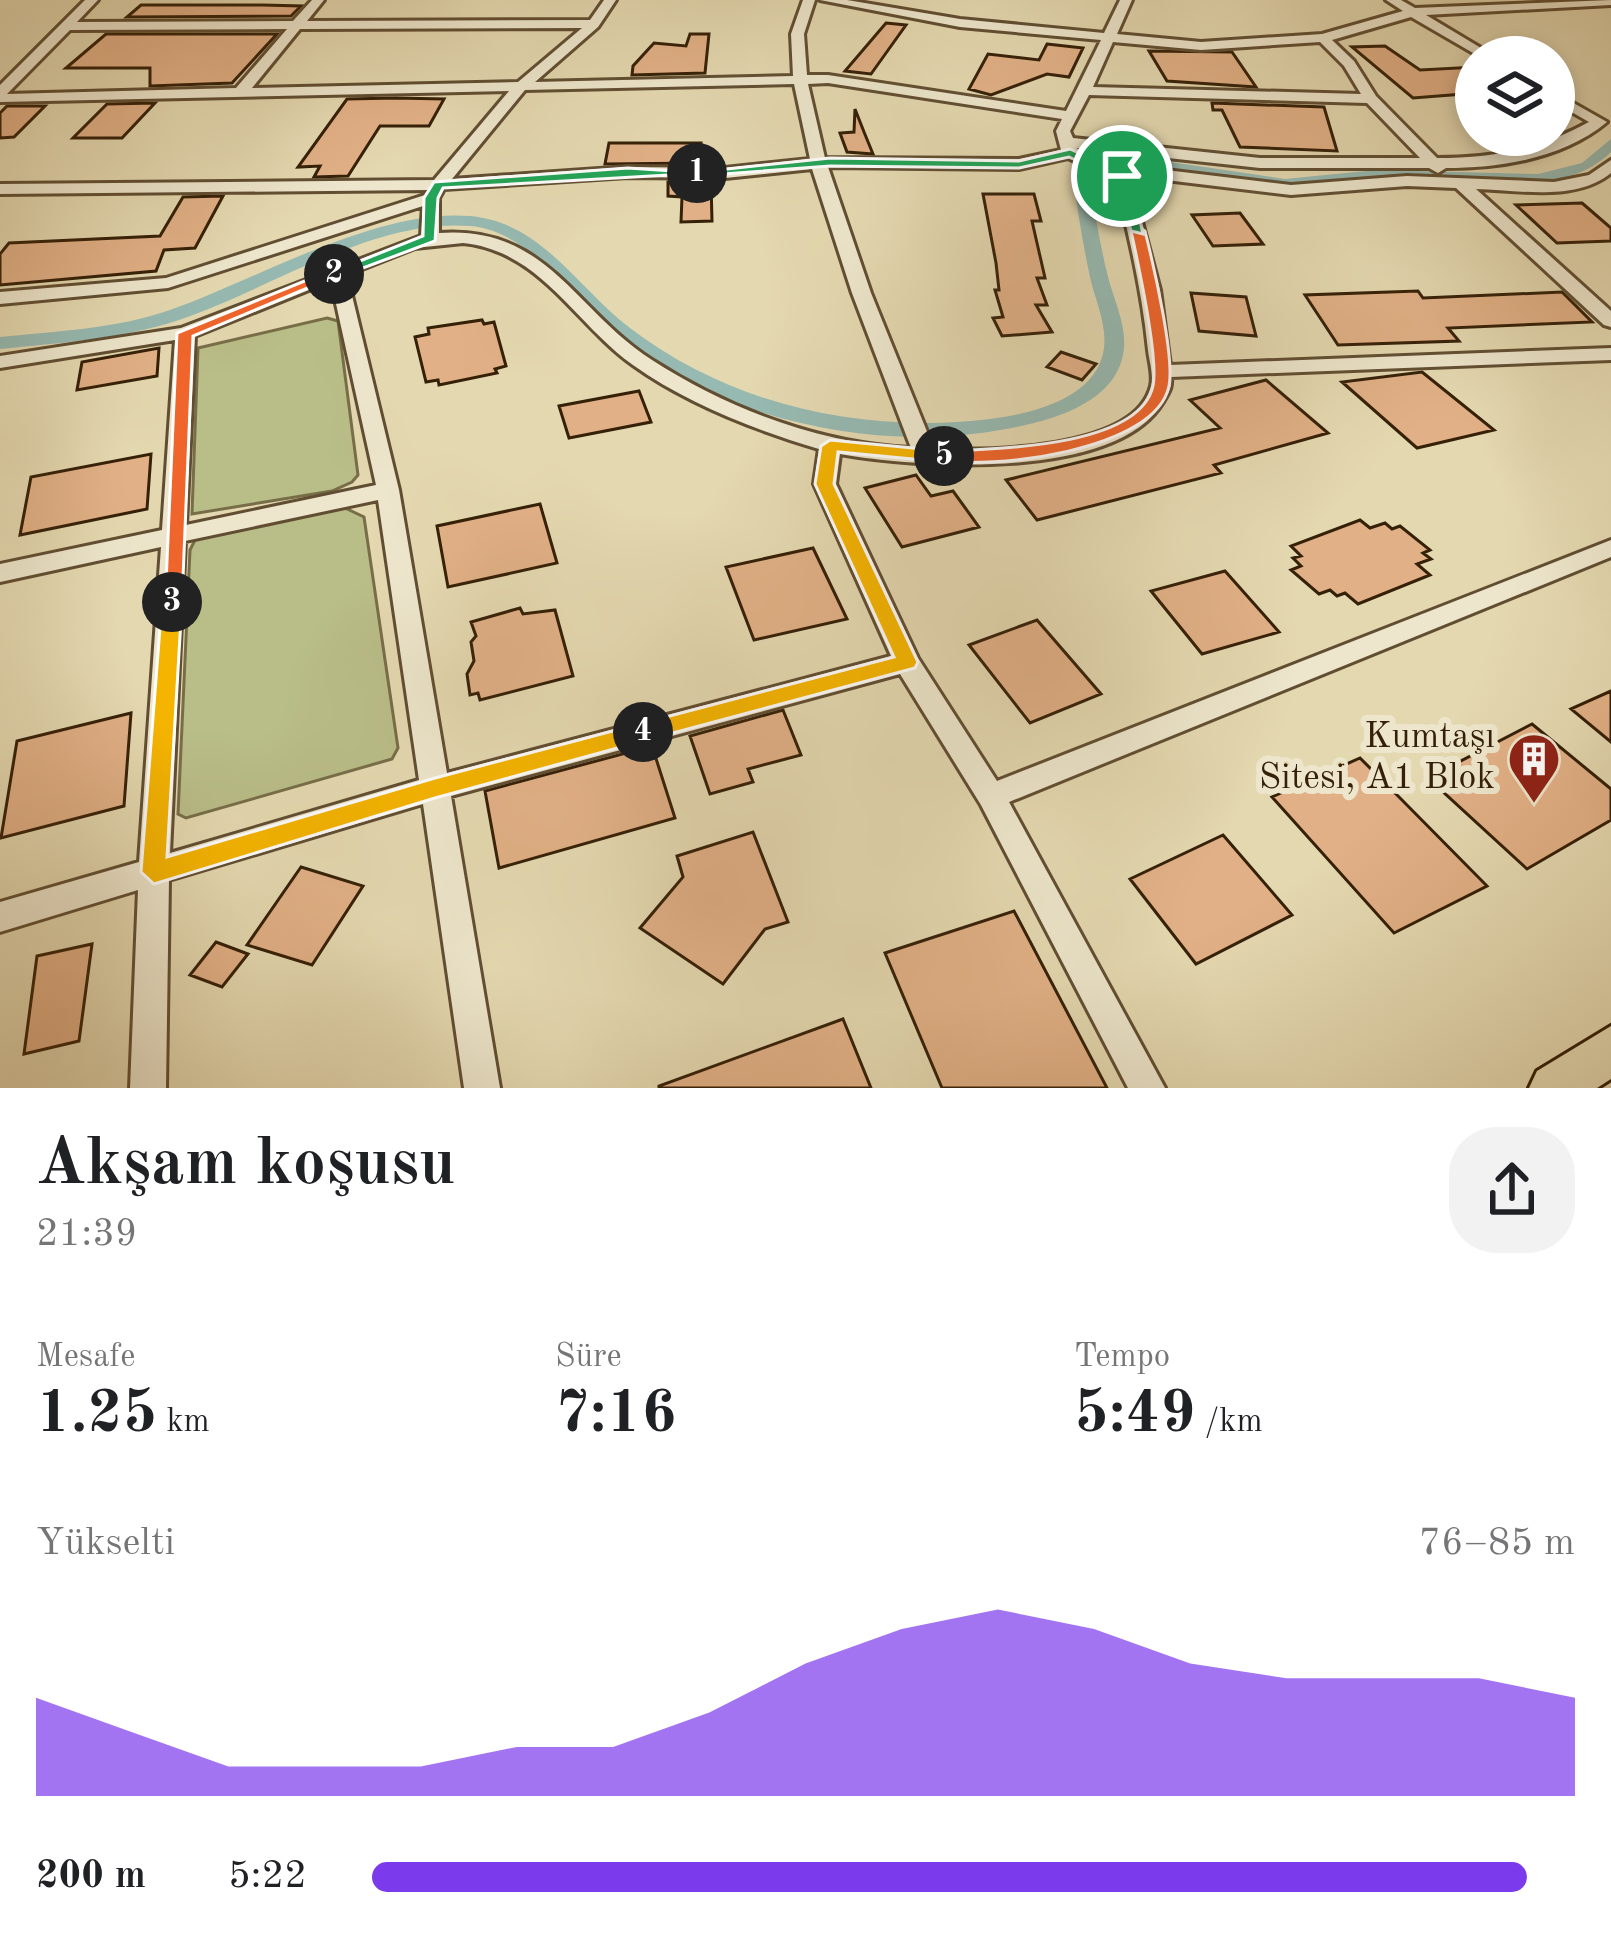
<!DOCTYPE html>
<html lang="tr">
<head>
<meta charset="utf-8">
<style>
  :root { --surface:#fff; --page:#f2f2f2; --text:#202124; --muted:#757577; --accent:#7c3aed }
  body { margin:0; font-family:"Old Standard TT",serif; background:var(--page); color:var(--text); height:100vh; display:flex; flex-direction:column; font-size:45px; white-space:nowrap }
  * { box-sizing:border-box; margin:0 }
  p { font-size:39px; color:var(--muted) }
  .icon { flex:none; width:66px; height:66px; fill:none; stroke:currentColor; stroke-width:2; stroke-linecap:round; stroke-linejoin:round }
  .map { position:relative; height:1088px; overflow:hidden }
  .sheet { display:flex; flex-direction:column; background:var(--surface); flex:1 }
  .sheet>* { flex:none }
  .controls { position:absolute; left:1455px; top:36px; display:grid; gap:24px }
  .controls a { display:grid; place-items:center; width:120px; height:120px; border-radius:50%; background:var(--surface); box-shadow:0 6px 18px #0003; font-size:60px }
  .pin { position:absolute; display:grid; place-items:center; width:102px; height:102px; color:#fff; margin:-51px; border:6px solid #fff; border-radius:50%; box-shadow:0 3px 12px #0007 }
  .km { position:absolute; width:60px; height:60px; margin:-30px; border-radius:50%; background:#222; color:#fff; font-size:33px; line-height:60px; text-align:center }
  .round { display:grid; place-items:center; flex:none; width:126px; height:126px; border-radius:48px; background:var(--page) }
  .head { display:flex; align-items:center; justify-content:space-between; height:204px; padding:0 36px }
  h1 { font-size:66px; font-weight:700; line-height:90px }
  .stats { display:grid; grid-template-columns:repeat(3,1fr); gap:18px; height:204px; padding:12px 36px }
  .stats div { display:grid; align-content:center }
  .stats b { font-size:60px; font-weight:700 }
  .stats small { font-size:33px; font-weight:400 }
  .stats p { font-size:33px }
  .chart { height:336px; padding:24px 36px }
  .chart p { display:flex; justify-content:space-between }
  .chart svg { width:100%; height:216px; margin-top:12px; fill:var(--accent); opacity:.7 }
  ul { padding:0 36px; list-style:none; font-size:39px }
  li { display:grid; grid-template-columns:192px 144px 1fr; align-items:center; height:90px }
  li i { height:30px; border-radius:15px; background:var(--accent) }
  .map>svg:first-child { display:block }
  .green { fill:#b9bd88; stroke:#776e48; stroke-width:3 }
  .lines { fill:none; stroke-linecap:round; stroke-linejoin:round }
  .canal { fill:#96b9b1; fill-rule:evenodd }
  .building { fill:#e1b086; stroke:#352008; stroke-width:3 }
  .minor-casing { stroke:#614e32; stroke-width:6 }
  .major-casing { stroke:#352008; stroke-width:6 }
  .minor { fill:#ede6cc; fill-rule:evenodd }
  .major { fill:#e4d8b0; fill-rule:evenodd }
  .split-1 { fill:#22a559; stroke:#fff; stroke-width:3 }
  .split-2 { fill:#22a559; stroke:#fff; stroke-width:3 }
  .split-3 { fill:#f0652b; stroke:#fff; stroke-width:3 }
  .split-4 { fill:#f5b400; stroke:#fff; stroke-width:3 }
  .split-5 { fill:#f5b400; stroke:#fff; stroke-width:3 }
  .split-6 { fill:#f0652b; stroke:#fff; stroke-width:3 }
  .split-7 { fill:#22a559; stroke:#fff; stroke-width:3 }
  .labels { text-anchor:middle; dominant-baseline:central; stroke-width:12; stroke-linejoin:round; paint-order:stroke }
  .poi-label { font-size:36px; fill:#352008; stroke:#ede6cc; text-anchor:end }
</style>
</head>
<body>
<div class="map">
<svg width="1611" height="1088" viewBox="0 0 1611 1088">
  <rect width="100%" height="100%" fill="#e4d8b0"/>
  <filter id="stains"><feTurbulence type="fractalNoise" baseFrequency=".00167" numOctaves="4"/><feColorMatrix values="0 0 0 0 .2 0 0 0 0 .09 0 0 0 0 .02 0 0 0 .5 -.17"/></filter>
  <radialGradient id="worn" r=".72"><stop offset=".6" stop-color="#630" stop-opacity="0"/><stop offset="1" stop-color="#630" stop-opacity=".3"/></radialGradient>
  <path class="green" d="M327 318 338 321 358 475 352 482 332 491 192 514 198 348Z
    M345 508 364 517 398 748 392 759 186 818 178 814 190 550 196 538Z"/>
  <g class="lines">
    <path class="canal" d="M1611 139V152C1557 205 1450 179 1379 180 1349 180 1318 188 1287 189 1222 189 1162 161 1095 171L1089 179C1095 212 1100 245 1108 277 1114 300 1126 324 1124 348 1119 403 1051 421 1006 429 875 454 716 419 612 333 569 298 531 231 470 226 374 218 268 290 179 320 121 339 60 343 0 349V337C56 331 116 329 170 310 258 279 377 208 470 216 542 222 578 289 630 328 732 406 864 434 990 419 1031 414 1098 398 1104 348 1107 324 1095 300 1090 277 1083 245 1078 212 1073 179L1084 164 1130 156 1285 179 1376 170 1538 174 1582 163Z"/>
  </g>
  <path class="building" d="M141 5H262L301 6 291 16 127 17Z
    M886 23 906 25 871 74 845 71Z
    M106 34H277L232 83 150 86V68H66Z
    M690 34H709L705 73 632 75 633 66 654 43 686 46Z
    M1047 44 1083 48 1069 77 1047 74 991 95 969 89 988 54 1039 60Z
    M1385 46 1420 70 1476 67V93L1413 98 1352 47Z
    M1149 51 1232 52 1256 87 1167 81Z
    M347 99 396 98 444 99 429 126H380L348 176 314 177 320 166 298 167Z
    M155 103 122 138H73L107 104Z
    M1212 103 1324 107 1337 151 1240 147 1222 110H1213Z
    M7 106H45L14 137 0 138V113Z
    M855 109 864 132 873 154 847 152 840 133 854 132Z
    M609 143H701L700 163 605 164Z
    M668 182H711L712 221 681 222 682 197 668 196Z
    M983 194H1034L1041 221H1032L1045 278H1037L1047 305H1036L1052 332 1002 336 993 318 1003 317 995 290H999L996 263Z
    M223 196 195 248 164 250 156 271 0 285V254L9 243 160 236 183 197Z
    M1582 203 1611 228V241L1557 243 1516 205Z
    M1240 213 1263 244 1213 246 1192 215Z
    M1418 291 1423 298 1562 292 1592 322 1448 328 1459 341 1338 345 1305 295Z
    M1191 293 1246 297 1256 336 1199 331Z
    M482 320 484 324 494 322 506 366 495 369 497 373 439 385 438 380 426 382 415 337 429 334 428 328Z
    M159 348 157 376 77 390 82 362Z
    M1061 352 1096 364 1082 380 1047 367Z
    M1422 372 1494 430 1417 448 1342 382Z
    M1266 380 1328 433 1214 465 1221 473 1037 520 1006 480 1220 428 1190 400Z
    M639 391 651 422 569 438 559 406Z
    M151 454 147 509 20 535 31 477Z
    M916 475 931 496 953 491 979 527 902 547 865 488Z
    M540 504 557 563 448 587 437 526Z
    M1360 520 1370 528 1385 523 1392 529 1400 526 1430 550 1423 553 1431 559 1417 564 1430 575 1358 604 1345 593 1337 596 1330 590 1319 594 1291 570 1301 566 1293 558 1301 556 1291 546Z
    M813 548 847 619 754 640 726 567Z
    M1225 571 1279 632 1202 654 1151 591Z
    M520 608 523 614 555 610 573 676 480 700 478 693 470 695 467 674 474 661 471 642 476 636 471 622Z
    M1037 620 1101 694 1030 723 969 645Z
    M1611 691V742L1571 709Z
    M783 710 801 755 748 769 753 782 710 794 690 736Z
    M131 713 124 806 1 838 17 741Z
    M1532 724 1611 789V820L1527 869 1428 778Z
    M652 746 675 818 499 868 485 791Z
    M1360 758 1401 799 1487 886 1394 933 1272 797Z
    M753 832 788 922 765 929 723 984 640 928 683 877 677 856Z
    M1223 835 1292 915 1196 964 1130 879Z
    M301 867 363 886 312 965 247 945Z
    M1014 911 1107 1088H942L885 953Z
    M216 942 248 954 222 987 190 975Z
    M92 944 79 1041 24 1054 37 956Z
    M843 1019 871 1088H659V1086Z"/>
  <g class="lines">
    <g class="minor-casing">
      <path id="minor" d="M85 0H98L77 22 293 21 312 0H324L307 21 590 20 604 0H616L598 27 535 82 793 76 791 34 803 0H815L804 34 807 75H828L1066 111 1101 40 960 27 820 0H847L960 19 1104 33 1120 0H1132L1117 34 1201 42 1322 34 1403 11 1386 0H1401L1415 8 1611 0V5L1426 15 1496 57H1480L1411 17 1332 40 1354 61 1376 96 1437 158C1494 158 1540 149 1589 122L1554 102V92L1607 122C1564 158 1501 168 1446 168L1438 173 1429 168H1260L1076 148 1124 171 1149 168 1291 185 1407 176 1554 182 1589 175 1611 160V173C1576 202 1518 190 1476 189L1611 311V327L1604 325 1456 188 1407 186 1291 195 1149 178 1131 180 1160 290 1170 365 1611 348V360L1171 377C1172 388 1169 392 1163 402 1116 481 919 468 840 454L836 484 918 658 997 781 1611 540V557L1009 802 1165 1088H1128L981 805 900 674 451 796 500 1088H464L423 804 169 880 166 1088H130L138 890 0 932V902L139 862 161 547 0 582V564L162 530 175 340 0 368V356L181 328 421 236 423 206 168 288 0 304V292L166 278 425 195 428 190 0 194V184L434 180 509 91 0 102V85ZM582 28 518 82 252 88 300 29ZM287 29 236 88 7 94 70 30ZM1113 42 1201 50 1320 42 1344 66 1361 94 1093 87ZM828 83 1062 119 1056 131 1061 150 1019 159 825 158 808 84ZM794 84 810 159 725 168 628 167 452 179 525 90ZM1089 95 1367 103 1420 158H1260L1073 138 1070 131ZM1068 158 1115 179C1129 236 1142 291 1148 350 1149 360 1154 376 1151 386 1135 451 986 451 934 449L871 293 828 167 1019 169ZM812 169 852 293 911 448C821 444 728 409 652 360 574 310 547 225 439 233V198L444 189 628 177 725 178ZM463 243C541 251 574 323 633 365 686 403 755 430 819 449L814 484 891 656 447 773 399 490 347 275 415 248ZM331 281 376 485 186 525 195 336ZM378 500 419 780 170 853 185 541Z"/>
    </g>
    <g class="major-casing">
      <path id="major" d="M1611 1026V1079L1597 1088H1529L1537 1071Z"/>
    </g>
    <use href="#minor" class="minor"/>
    <use href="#major" class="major"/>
  </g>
  <path class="split-1" d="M1070 149 1129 176 1118 179 1069 157 1019 168 830 166 697 176 690 173 830 158 1019 161Z"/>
  <path class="split-2" d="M628 168 703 173 443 188 438 198 435 241 339 277 327 274 423 236 424 198 434 182Z"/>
  <path class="split-3" d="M329 271 341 274 193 336 182 602 172 609 165 607 177 333Z"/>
  <path class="split-4" d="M172 595 182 602 167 857 435 778 643 723 655 732 643 741 435 798 154 884 141 872 162 602Z"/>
  <path class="split-5" d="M830 440 944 451 953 456 944 462 838 452 834 484 918 662 915 668 643 741 635 739 632 732 643 723 894 657 815 484 821 446Z"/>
  <path class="split-6" d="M1138 227 1145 231C1153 263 1175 357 1169 386 1156 451 991 470 937 460L935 456 944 451C993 449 1139 448 1153 386 1159 357 1138 263 1131 231Z"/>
  <path class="split-7" d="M1122 172 1129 176 1143 234 1131 231 1116 176Z"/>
  <defs>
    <g id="building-pin" transform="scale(2.7)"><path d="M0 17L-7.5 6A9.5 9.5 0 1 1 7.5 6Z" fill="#8f2418" stroke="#ede6cc"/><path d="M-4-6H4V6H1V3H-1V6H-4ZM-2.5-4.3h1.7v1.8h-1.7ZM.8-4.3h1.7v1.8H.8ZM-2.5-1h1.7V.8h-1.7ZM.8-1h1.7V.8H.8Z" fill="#fff"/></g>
  </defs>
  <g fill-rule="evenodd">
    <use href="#building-pin" x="1534" y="759"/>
  </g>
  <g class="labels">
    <g class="poi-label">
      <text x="1495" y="738">Kumtaşı<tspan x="1495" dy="41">Sitesi, A1 Blok</tspan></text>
    </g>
  </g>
  <rect width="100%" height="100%" filter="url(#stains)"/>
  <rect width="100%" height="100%" fill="url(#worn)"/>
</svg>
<div class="controls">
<a><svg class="icon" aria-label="layers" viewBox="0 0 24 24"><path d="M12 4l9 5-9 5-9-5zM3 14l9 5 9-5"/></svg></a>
</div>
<div class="pin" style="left:1122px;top:176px;background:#1e9e55"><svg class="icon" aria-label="arrive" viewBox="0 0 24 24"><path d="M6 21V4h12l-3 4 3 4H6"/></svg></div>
<b class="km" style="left:697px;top:173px">1</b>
<b class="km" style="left:334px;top:274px">2</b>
<b class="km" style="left:172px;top:602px">3</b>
<b class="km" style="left:643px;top:732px">4</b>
<b class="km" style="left:944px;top:456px">5</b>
</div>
<section class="sheet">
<div class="head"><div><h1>Akşam koşusu</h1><p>21:39</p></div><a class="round"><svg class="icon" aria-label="share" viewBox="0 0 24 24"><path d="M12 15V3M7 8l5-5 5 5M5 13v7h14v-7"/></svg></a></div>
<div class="stats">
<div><p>Mesafe</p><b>1.25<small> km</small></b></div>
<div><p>Süre</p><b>7:16</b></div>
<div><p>Tempo</p><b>5:49<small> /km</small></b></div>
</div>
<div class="chart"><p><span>Yükselti</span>76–85 m</p>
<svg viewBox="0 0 160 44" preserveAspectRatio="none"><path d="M0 44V24L10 31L20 38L30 38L40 38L50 34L60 34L70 27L80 17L90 10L100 6L110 10L120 17L130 20L140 20L150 20L160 24V44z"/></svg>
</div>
<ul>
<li><b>200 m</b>5:22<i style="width:96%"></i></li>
</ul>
</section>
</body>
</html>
